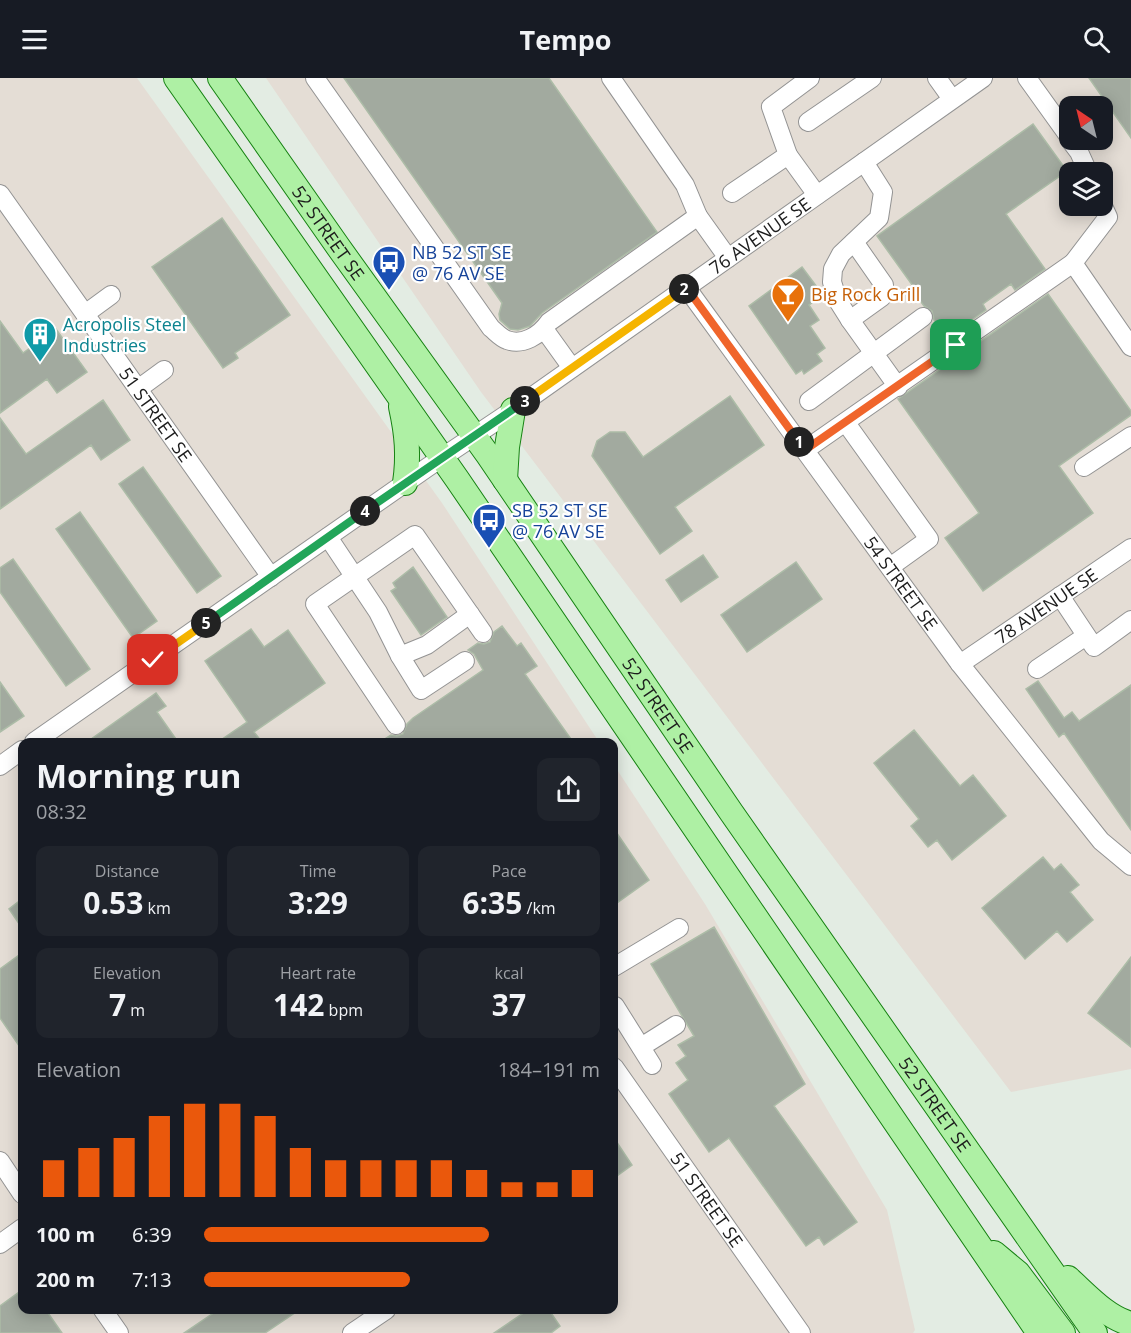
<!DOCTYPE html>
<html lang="en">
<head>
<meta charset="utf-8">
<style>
  :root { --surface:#171b24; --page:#20242c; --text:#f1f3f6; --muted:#9ea1a6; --accent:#ea580c }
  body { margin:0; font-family:"Open Sans",sans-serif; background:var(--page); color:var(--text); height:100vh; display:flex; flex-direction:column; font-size:22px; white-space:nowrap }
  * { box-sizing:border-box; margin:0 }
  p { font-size:20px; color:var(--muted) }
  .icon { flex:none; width:33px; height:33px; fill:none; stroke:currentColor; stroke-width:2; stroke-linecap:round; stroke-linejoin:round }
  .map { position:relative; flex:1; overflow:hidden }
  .details { position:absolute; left:18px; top:660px; width:600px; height:576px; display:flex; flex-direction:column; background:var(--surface); border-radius:12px; box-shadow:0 3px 15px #0003 }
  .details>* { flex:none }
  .needle { width:39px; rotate:325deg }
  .fabs { position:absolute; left:1059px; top:18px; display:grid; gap:12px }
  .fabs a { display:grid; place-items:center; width:54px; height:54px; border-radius:12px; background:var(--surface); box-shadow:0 3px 15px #0003; font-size:30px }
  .pin { position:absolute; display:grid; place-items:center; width:51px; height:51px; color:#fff; margin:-26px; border-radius:12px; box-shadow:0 3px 9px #0006 }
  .km { position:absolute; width:30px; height:30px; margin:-15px; border-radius:50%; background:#222; color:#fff; font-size:16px; line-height:30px; text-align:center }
  .round { display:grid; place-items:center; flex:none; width:63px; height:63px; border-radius:12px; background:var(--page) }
  .headline { display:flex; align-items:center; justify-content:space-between; height:102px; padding:0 18px }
  h1 { font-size:33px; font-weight:700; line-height:45px }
  .stats { display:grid; grid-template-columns:repeat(3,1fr); gap:9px; height:102px; padding:6px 18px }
  .stats div { display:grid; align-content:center; border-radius:12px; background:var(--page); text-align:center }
  .stats b { font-size:30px; font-weight:700 }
  .stats small { font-size:16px; font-weight:400 }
  .stats p { font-size:16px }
  .chart { height:168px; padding:12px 18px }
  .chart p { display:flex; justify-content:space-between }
  .chart svg { width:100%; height:108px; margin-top:6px; stroke:var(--accent); stroke-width:6 }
  ul { padding:0 18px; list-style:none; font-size:20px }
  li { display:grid; grid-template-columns:96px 72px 1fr; align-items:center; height:45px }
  li i { height:15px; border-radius:8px; background:var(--accent) }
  header { display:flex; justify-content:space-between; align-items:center; height:78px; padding:0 18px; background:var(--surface); font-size:27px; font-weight:700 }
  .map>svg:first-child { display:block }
  .industrial { fill:#e4ddd5; fill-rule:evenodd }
  .building { fill:#a2aa9f; stroke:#acbca7; stroke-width:1.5 }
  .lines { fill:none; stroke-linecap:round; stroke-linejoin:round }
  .minor-casing { stroke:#939393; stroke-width:20 }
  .major-casing { stroke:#168212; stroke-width:26 }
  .minor { stroke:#fff; stroke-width:18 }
  .major { stroke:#aef0a4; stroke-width:24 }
  .split-1-casing { stroke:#fff; stroke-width:12 }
  .split-2-casing { stroke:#fff; stroke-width:12 }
  .split-3-casing { stroke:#fff; stroke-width:12 }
  .split-4-casing { stroke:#fff; stroke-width:12 }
  .split-5-casing { stroke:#fff; stroke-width:12 }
  .split-6-casing { stroke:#fff; stroke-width:12 }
  .split-1 { stroke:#f0652b; stroke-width:8 }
  .split-2 { stroke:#f0652b; stroke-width:8 }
  .split-3 { stroke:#f5b400; stroke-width:8 }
  .split-4 { stroke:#22a559; stroke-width:8 }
  .split-5 { stroke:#22a559; stroke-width:8 }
  .split-6 { stroke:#f5b400; stroke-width:8 }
  .labels { text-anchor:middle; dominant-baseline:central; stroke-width:4.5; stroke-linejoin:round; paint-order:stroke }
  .street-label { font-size:18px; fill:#1c1c1c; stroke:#fff }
  .transit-label { font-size:18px; fill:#164399; stroke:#fff; text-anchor:start }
  .food-label { font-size:18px; fill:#c56008; stroke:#fff; text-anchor:start }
  .culture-label { font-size:18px; fill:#0d838f; stroke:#fff; text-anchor:start }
</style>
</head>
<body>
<header><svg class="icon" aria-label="menu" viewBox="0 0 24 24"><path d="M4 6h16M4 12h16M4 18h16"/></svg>Tempo<svg class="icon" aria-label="search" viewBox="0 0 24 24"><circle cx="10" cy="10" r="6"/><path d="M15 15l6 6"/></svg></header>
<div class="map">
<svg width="1131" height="1255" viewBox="0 0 1131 1255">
  <rect width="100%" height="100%" fill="#e3ece3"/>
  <path class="industrial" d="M0 0H137L442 425 599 664H22V1232H614V687L705 826 887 1132 915 1252 913 1255H0Z
    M266 0H1131V991L1011 1014 481 314ZM1070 28H1102V62H1070ZM1070 94H1102V128H1070Z"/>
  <path class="building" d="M344 0H549L657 154 542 235 530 248 518 252 510 251 500 242 499 236 502 225Z
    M1089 0H1131V60Z
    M1033 46 1067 93 1006 136 1045 191 1015 212 1011 206 983 226 986 232 947 259 934 242 932 233 924 228 916 217 918 215 877 158Z
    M222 140 290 237 235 275 238 280 223 290 152 189Z
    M802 189 823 217 809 227 819 242 810 248 825 270 817 276 822 283 804 296 802 292 796 296 749 228Z
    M1048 216 1131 333V337L1059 388 1093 435 983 513 945 460 979 435 898 321Z
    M0 243 23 275 56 251 87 294 57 315 47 301 0 335Z
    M730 318 764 367 675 429 692 453 660 476 592 378 597 363 610 354H625L643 379Z
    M103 322 130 362 101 382 91 367 0 431V340L26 376Z
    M143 389 221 498 197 515 119 406Z
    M80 434 157 543 133 560 56 451Z
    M703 477 718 499 681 524 666 502Z
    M13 481 90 591 66 608 0 514V490Z
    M796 484 822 521 747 574 721 537Z
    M413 489 447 539 421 557 391 513 396 510 393 505Z
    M502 548 517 568 521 565 537 588 525 596 573 664H380L391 657 397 658 403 656 407 646 413 640 483 592 474 576 468 572 478 565 484 566 490 564 494 554Z
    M251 551 264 569 288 552 325 605 254 654 262 664H218L247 644 205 583Z
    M1038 603 1064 640 1072 634 1079 643 1131 607V752L1064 655 1059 659 1026 611Z
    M0 604 24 638 0 654Z
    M156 615 166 628 157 634 178 664H87Z
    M914 652 960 708 973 697 1006 738 952 782 937 762 928 769 911 748 919 741 874 685Z
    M614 751 649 802 614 827Z
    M1043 779 1054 792 1061 786 1079 807 1070 814 1093 842 1067 864 1057 853 1025 881 982 830Z
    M22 821V850L9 831Z
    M714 849 805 1006 774 1028 857 1144 824 1167 819 1159 806 1168 729 1060 709 1074 669 1016 688 1002 676 985 686 978 678 967 694 958 651 886Z
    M22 875V972L0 940V891Z
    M1131 879V969L1088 935Z
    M614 1060 632 1087 614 1100Z
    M22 1212V1232H46L62 1255H0V1228Z
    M218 1232H299L265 1255H184Z
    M528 1232H549L560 1248 551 1255H494Z"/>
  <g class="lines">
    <g class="minor-casing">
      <g id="minor">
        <path d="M315 0 491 250C496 254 501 260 507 262 523 268 540 257 549 244L698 138"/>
        <path d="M611 0 685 107 698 138 728 180"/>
        <path d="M937 0 952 21"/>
        <path d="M1027 0 1070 60"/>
        <path d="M808 44 872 0"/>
        <path d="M1070 62 1079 74 1088 94"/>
        <path d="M788 77 771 29 810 0"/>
        <path d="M864 84 883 114 879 140 841 176 833 191 832 204 838 223 850 242 898 309"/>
        <path d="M732 115 788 77 817 117"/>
        <path id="s1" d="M0 116 271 499"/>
        <path d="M1102 126 1108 139 1073 185 1131 269"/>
        <path id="s2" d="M686 209 960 586 1101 763 1131 788"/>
        <path d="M85 236 111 217"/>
        <path d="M850 242 882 219 884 207 854 164"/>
        <path d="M544 251 572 290"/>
        <path d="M138 311 164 292"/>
        <path d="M809 323 923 239"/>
        <path d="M846 345 929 461 890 489"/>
        <path d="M805 372 1073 185"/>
        <path d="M1084 389 1131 358"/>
        <path d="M328 459 378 534 400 578 421 612 465 583"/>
        <path d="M1060 518 1094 569 1131 542"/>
        <path d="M400 578 427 567 470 536"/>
        <path id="s3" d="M960 586 1131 470"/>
        <path d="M1037 591 1086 558"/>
        <path d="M396 647 315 526 415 457 483 555"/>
        <path id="s4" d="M34 664 428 389 513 332 983 0"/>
        <path d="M0 688 22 672"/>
        <path d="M614 889 679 850"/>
        <path d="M614 930 615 928 652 987"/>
        <path d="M641 969 676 947"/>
        <path id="s5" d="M614 989 801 1255"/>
        <path d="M0 1083 22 1116"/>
        <path d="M0 1166 22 1150"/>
        <path d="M103 1232 119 1255"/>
        <path d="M352 1255 386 1232"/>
      </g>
    </g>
    <g class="major-casing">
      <g id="major">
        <path d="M176 0 457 401 1039 1255"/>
        <path id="s6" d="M220 0 339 170 488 377 731 734 1095 1255"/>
        <path d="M401 329C407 356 409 378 405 405"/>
        <path d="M505 402 507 369 513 332"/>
        <path d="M994 1175 1018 1195 1063 1255"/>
        <path d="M1068 1200C1087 1217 1106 1239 1131 1246"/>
      </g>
    </g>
    <use href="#minor" class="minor"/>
    <use href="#major" class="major"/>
  </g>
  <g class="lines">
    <g class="split-1-casing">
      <path id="split-1" d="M799 364 805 372 956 267"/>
    </g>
    <g class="split-2-casing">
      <path id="split-2" d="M684 211 686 209 799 364"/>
    </g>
    <g class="split-3-casing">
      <path id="split-3" d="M525 323 684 211"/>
    </g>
    <g class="split-4-casing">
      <path id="split-4" d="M365 433 525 323"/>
    </g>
    <g class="split-5-casing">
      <path id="split-5" d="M206 545 365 433"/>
    </g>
    <g class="split-6-casing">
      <path id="split-6" d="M153 582 206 545"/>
    </g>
    <use href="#split-1" class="split-1"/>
    <use href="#split-2" class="split-2"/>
    <use href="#split-3" class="split-3"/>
    <use href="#split-4" class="split-4"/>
    <use href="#split-5" class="split-5"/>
    <use href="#split-6" class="split-6"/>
  </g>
  <defs>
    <g id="bus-pin" transform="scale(1.725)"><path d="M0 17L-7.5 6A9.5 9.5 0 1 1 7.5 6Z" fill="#1a4fb4" stroke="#fff"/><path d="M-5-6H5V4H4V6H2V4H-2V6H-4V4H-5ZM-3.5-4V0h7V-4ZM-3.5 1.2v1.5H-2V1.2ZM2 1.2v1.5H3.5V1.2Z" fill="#fff"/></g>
    <g id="bar-pin" transform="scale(1.725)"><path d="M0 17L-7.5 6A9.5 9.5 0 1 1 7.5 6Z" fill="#e8710a" stroke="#fff"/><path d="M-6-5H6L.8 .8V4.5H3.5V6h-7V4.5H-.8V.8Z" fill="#fff"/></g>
    <g id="building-pin" transform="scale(1.725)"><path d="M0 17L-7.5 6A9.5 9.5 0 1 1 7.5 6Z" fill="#0f9aa8" stroke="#fff"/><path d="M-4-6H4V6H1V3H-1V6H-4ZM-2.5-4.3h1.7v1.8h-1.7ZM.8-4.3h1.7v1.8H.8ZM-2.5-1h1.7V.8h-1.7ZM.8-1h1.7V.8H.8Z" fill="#fff"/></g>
  </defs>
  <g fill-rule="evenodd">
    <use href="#bus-pin" x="389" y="184"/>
    <use href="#bar-pin" x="788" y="216"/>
    <use href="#building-pin" x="40" y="256"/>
    <use href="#bus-pin" x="489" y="442"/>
  </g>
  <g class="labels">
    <g class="street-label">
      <text stroke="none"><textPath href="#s6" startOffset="189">52 STREET SE</textPath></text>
      <text stroke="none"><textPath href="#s4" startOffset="885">76 AVENUE SE</textPath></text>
      <text stroke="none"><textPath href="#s1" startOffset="270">51 STREET SE</textPath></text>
      <text stroke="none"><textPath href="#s2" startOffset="366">54 STREET SE</textPath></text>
      <text stroke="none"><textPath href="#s3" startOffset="104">78 AVENUE SE</textPath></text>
      <text stroke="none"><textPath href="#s6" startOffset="765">52 STREET SE</textPath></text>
      <text stroke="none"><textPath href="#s6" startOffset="1251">52 STREET SE</textPath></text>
      <text stroke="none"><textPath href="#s5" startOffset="162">51 STREET SE</textPath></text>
    </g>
    <g class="transit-label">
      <text x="412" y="174">NB 52 ST SE<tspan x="412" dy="21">@ 76 AV SE</tspan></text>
      <text x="512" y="432">SB 52 ST SE<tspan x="512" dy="21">@ 76 AV SE</tspan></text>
    </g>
    <g class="food-label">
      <text x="811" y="216">Big Rock Grill</text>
    </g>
    <g class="culture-label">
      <text x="63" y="246">Acropolis Steel<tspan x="63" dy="21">Industries</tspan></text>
    </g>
  </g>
</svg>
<div class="fabs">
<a><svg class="needle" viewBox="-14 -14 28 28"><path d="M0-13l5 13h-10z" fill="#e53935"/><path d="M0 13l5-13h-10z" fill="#9ea1a6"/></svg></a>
<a><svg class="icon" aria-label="layers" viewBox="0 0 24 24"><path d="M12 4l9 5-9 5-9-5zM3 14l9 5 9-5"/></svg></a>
</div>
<div class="pin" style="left:956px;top:267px;background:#1e9e55"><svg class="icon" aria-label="arrive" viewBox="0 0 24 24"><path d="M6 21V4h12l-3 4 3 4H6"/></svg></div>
<div class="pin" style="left:153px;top:582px;background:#d93025"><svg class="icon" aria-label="check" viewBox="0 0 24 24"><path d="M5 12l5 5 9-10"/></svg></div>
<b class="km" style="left:799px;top:364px">1</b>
<b class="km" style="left:684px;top:211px">2</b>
<b class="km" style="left:525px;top:323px">3</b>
<b class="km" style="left:365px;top:433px">4</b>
<b class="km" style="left:206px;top:545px">5</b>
<section class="details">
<div class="headline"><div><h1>Morning run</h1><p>08:32</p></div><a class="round"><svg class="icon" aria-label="share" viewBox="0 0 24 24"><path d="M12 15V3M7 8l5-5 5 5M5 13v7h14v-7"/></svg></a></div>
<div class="stats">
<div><p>Distance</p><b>0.53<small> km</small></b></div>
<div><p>Time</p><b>3:29</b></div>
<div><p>Pace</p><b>6:35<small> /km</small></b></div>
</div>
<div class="stats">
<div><p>Elevation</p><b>7<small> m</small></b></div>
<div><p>Heart rate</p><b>142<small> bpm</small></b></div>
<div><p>kcal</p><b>37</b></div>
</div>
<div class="chart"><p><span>Elevation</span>184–191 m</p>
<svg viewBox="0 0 160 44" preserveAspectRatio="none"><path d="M5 44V29M15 44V24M25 44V20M35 44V11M45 44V6M55 44V6M65 44V11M75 44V24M85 44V29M95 44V29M105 44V29M115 44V29M125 44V33M135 44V38M145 44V38M155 44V33"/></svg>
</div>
<ul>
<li><b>100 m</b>6:39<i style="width:72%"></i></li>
<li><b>200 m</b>7:13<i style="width:52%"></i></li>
</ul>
</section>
</div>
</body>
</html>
